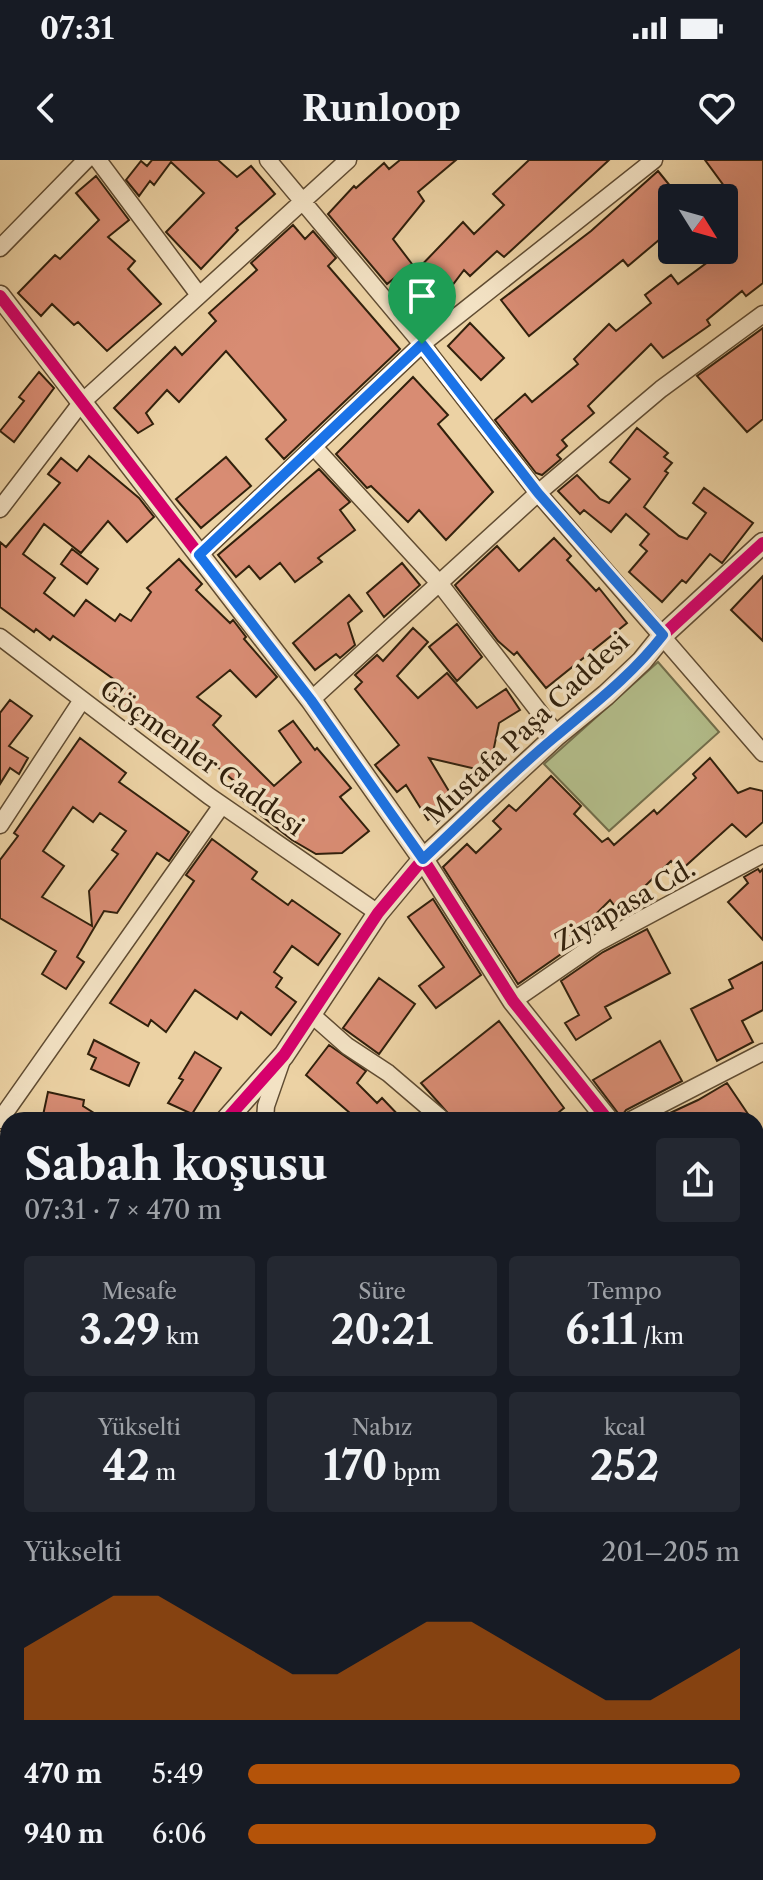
<!DOCTYPE html>
<html lang="tr">
<head>
<meta charset="utf-8">
<style>
  :root { --surface:#171b24; --page:#242831; --text:#f1f3f6; --muted:#9ea1a6; --accent:#b45309 }
  body { margin:0; font-family:"Libre Caslon Text",serif; background:var(--page); color:var(--text); height:100vh; display:flex; flex-direction:column; font-size:30px; white-space:nowrap }
  * { box-sizing:border-box; margin:0 }
  p { font-size:26px; color:var(--muted) }
  .icon { flex:none; width:44px; height:44px; fill:none; stroke:currentColor; stroke-width:2; stroke-linecap:round; stroke-linejoin:round }
  .map { position:relative; flex:1; overflow:hidden }
  .sheet { position:absolute; left:0px; top:952px; width:764px; height:768px; display:flex; flex-direction:column; background:var(--surface); border-radius:24px 24px 0 0; box-shadow:0 8px 32px #0002 }
  .sheet>* { flex:none }
  .needle { width:52px; rotate:127deg }
  .controls { position:absolute; left:658px; top:24px; display:grid; gap:16px }
  .controls a { display:grid; place-items:center; width:80px; height:80px; border-radius:8px; background:var(--surface); box-shadow:0 8px 32px #0002; font-size:40px }
  .pin { position:absolute; display:grid; place-items:center; width:68px; height:68px; color:#fff; margin:-82px -34px; border-radius:50% 50% 50% 0; rotate:-45deg; box-shadow:0 0 8px #0007 }
  .pin .icon { rotate:45deg }
  .round { display:grid; place-items:center; flex:none; width:84px; height:84px; border-radius:8px; background:var(--page) }
  .head { display:flex; align-items:center; justify-content:space-between; height:136px; padding:0 24px }
  h1 { font-size:44px; font-weight:800; line-height:60px }
  .figures { display:grid; grid-template-columns:repeat(3,1fr); gap:12px; height:136px; padding:8px 24px }
  .figures div { display:grid; align-content:center; border-radius:8px; background:var(--page); text-align:center }
  .figures b { font-size:40px; font-weight:800 }
  .figures small { font-size:22px; font-weight:400 }
  .figures p { font-size:22px }
  .chart { height:224px; padding:16px 24px }
  .chart p { display:flex; justify-content:space-between }
  .chart svg { width:100%; height:144px; margin-top:8px; fill:var(--accent); opacity:.7 }
  ul { padding:0 24px; list-style:none; font-size:26px }
  li { display:grid; grid-template-columns:128px 96px 1fr; align-items:center; height:60px }
  li i { height:20px; border-radius:10px; background:var(--accent) }
  .status { display:flex; justify-content:space-between; align-items:center; height:56px; padding:0 40px; background:var(--surface); direction:ltr }
  .status svg { height:22px; fill:currentColor }
  header { display:flex; justify-content:space-between; align-items:center; height:104px; padding:0 24px; background:var(--surface); font-size:36px; font-weight:800 }
  .map>svg:first-child { display:block }
  .green { fill:#b3bd8a; stroke:#726e4b; stroke-width:2 }
  .building { fill:#d88c73; stroke:#31200c; stroke-width:2; fill-rule:evenodd }
  .lines { fill:none; stroke-linecap:round; stroke-linejoin:round }
  .minor-casing { stroke:#604c32; stroke-width:19 }
  .tertiary-casing { stroke:#604c32; stroke-width:23 }
  .minor { stroke:#f3e2c4; stroke-width:16 }
  .tertiary { stroke:#f3e2c4; stroke-width:20 }
  .cycleway-casing { stroke:#f3e2c4; stroke-width:17 }
  .cycleway { stroke:#d6006c; stroke-width:12 }
  .route-casing { stroke:#fff; stroke-width:16 }
  .route { stroke:#1a73e8; stroke-width:10 }
  .labels { text-anchor:middle; dominant-baseline:central; stroke-width:7; stroke-linejoin:round; paint-order:stroke }
  .street-label { font-size:26px; fill:#31200c; stroke:#f3e2c4 }
</style>
</head>
<body>
<div class="status"><b>07:31</b><svg viewBox="0 0 49 12"><path d="M0 12V9h3v3zM5 12V6h3v6zM10 12V3h3v9zM15 12V0h3v12zM26 1h20v11H26zM47 4h2v5h-2z"/></svg></div>
<header><svg class="icon" aria-label="back" viewBox="0 0 24 24"><path d="M15 5l-7 7 7 7"/></svg>Runloop<svg class="icon" aria-label="heart" viewBox="0 0 24 24"><path d="M12 20l-8-8c-3-5 5-10 8-4 3-6 11-1 8 4z"/></svg></header>
<div class="map">
<svg width="763" height="1720" viewBox="0 0 763 1720">
  <rect width="100%" height="100%" fill="#ecd2a4"/>
  <filter id="stains"><feTurbulence type="fractalNoise" baseFrequency=".0025" numOctaves="4"/><feColorMatrix values="0 0 0 0 .2 0 0 0 0 .09 0 0 0 0 .02 0 0 0 .5 -.17"/></filter>
  <radialGradient id="worn" r=".72"><stop offset=".6" stop-color="#630" stop-opacity="0"/><stop offset="1" stop-color="#630" stop-opacity=".3"/></radialGradient>
  <path class="green" d="M658 502 719 572 609 671 544 604Z"/>
  <path class="building" d="M152 0H218L237 17 251 6 275 34 236 68 238 70 201 109 166 72 204 33 171 2 154 25 150 21 139 36 126 20 141 1 147 6Z
    M400 0H456L418 32 424 41 393 79 412 104 387 124 328 54 354 26 356 28 384 3 389 9Z
    M529 0H609L504 97 497 91 470 116 464 110 445 135 415 112 463 62 474 74 504 45 493 34Z
    M705 0H763V123L746 136 742 131 707 160 710 165 663 198 651 184 588 246 594 253 562 280 567 286 557 295 561 299 542 315 536 313 495 260 525 234 532 242 578 204 574 199 609 164 616 171 651 143 645 135 671 115 678 124 724 90V32L727 30Z
    M658 11 680 38H672V69L628 106 623 100 529 176 501 140 591 71Z
    M96 16 129 60 108 77 135 101 128 109 161 144 107 191 78 162 74 165 52 144 41 156 18 133 55 95 60 99 99 60 76 33Z
    M293 65 305 79 313 71 336 98 328 106 400 189 284 299 266 279 286 260 226 191 179 242 167 230 146 253 153 264 138 273 114 248 175 187 182 195 216 161 209 153 257 110 251 103Z
    M470 163 504 198 481 220 448 186Z
    M763 168V259L747 272 697 216Z
    M39 212 54 228 14 282 0 271 24 241 19 237Z
    M413 217 448 255 438 264 493 332 446 380 419 350 408 362 371 326 367 328 336 294Z
    M637 268 668 293 664 297 672 303 665 311 668 313 644 347 679 376 687 379 706 353 693 343 704 328 753 363 722 403 710 394 686 423 682 420 662 442 629 412 647 391 640 385 649 374 626 354 611 372 584 350 580 354 558 331 577 315 600 339 609 343 630 319 610 302Z
    M89 296 139 338 154 357 127 382 108 361 81 393 44 364 23 394 55 418 44 433 74 456 86 440 115 461 120 454 131 461 151 432 147 428 179 399 202 424 196 430 230 463 233 460 246 477 244 479 277 517 256 537 230 510 197 537 221 556 213 565 274 626 301 602 279 571 293 561 315 590 317 588 351 628 340 637 369 671 342 693 316 694 292 680 245 643 229 625 234 621 202 594 195 603 128 547 123 553 106 539 119 523 53 476 50 480 36 469 34 472 0 447V382L6 387 60 323 48 314 61 298 77 311Z
    M226 297 251 326 201 368 176 339Z
    M319 309 350 342 340 350 355 370 318 398 322 402 295 422 280 403 260 419 249 406 236 417 218 395Z
    M554 378 571 396 567 400 596 431 599 428 627 463 546 528 517 492 514 495 498 481 455 425 497 386 519 411Z
    M72 389 98 409 87 424 61 404Z
    M402 403 420 425 384 457 367 433Z
    M763 416V481L731 450Z
    M349 435 362 451 348 463 355 485 340 498 336 494 315 510 293 483Z
    M457 464 482 497 457 521 429 487Z
    M413 468 428 482 397 516 418 538 447 513 477 548 506 529 520 550 499 563 489 612 429 598 456 643 428 660 406 625 397 632 375 605 399 585 355 529 362 522 355 515 377 495 383 501Z
    M10 540 32 556 9 586 28 598 19 614 10 608 0 624V553Z
    M80 578 126 613 119 622 189 672 169 701 157 693 117 753 104 751 77 797 84 802 66 829 42 814 56 791 0 758V700L18 676 14 673ZM73 647 93 662 100 653 126 671 112 690 118 694 89 731 92 766 42 737 64 706 43 691Z
    M710 598 738 633 750 628 763 631V662L746 677 732 664 680 711 671 701 645 726 656 739 623 757 610 740 581 769 587 776 518 824 443 707 467 684 476 693 501 669 493 661 509 645 516 651 551 616 581 646 574 654 602 682 608 678 614 685 654 650 657 654 696 618 693 614Z
    M212 679 257 712 252 719 288 745 292 740 340 774 318 805 292 786 274 812 282 818 276 827 296 842 271 875 241 852 237 859 195 830 166 872 151 860 148 866 110 843 194 721 186 715Z
    M758 709 760 712 763 709V780L728 742 748 723 744 717Z
    M433 739 481 815 436 848 419 826 444 807 408 757Z
    M647 769 670 813 605 847 611 858 576 880 565 863 579 855 561 821 603 792Z
    M763 802V850L742 861 753 882 717 901 691 849 733 828 729 820Z
    M379 818 415 844 379 894 343 868Z
    M499 861 564 948 549 960H454L421 923Z
    M94 880 139 903 129 926 91 909 96 898 88 894Z
    M660 881 682 921 626 950 621 957 593 920Z
    M329 885 366 911 357 923 377 943 382 938 403 960H358L306 915Z
    M195 892 221 908 192 954 168 943 183 920 179 918Z
    M727 923 752 960H655L698 940Z
    M48 932 84 940 83 946 105 960H42Z"/>
  <g class="lines">
    <g class="minor-casing">
      <path id="minor" d="M98 0 199 135
        M268 0 422 184 538 333 763 593
        M0 88 86 0
        M314 287 440 424 557 575
        M0 349 81 243 348 0
        M199 395 422 184 654 0
        M0 477 209 636 378 753
        M311 540 538 333 661 229 763 154
        M0 665 82 540
        M513 841 597 783 763 694
        M312 855 347 886 388 913 443 960
        M0 960 222 645
        M265 960 266 946 282 900
        M631 960 763 892
        M0 980 8 984
        M756 1091 763 1085
        M0 1222 8 1227
        M756 1247 763 1243
        M0 1335 8 1336
        M756 1431 763 1424
        M0 1572H8
        M297 1712V1720
        M408 1712 409 1720
        M575 1720 583 1712
        M757 1720 763 1716"/>
    </g>
    <g class="tertiary-casing">
      <path id="tertiary" d="M0 136 311 540 423 699 513 841 608 960
        M226 960 284 895 378 753 423 699 557 575 606 535 642 501 663 475 763 383
        M756 1165 763 1174
        M0 1316 8 1302"/>
    </g>
    <use href="#minor" class="minor"/>
    <use href="#tertiary" class="tertiary"/>
    <g class="cycleway-casing">
      <path id="cycleway" d="M0 136 311 540 423 699 513 841 608 960
        M226 960 284 895 378 753 423 699 557 575 606 535 642 501 663 475 763 383"/>
    </g>
    <use href="#cycleway" class="cycleway"/>
  </g>
  <g class="lines">
    <g class="route-casing">
      <path id="route" d="M422 184 538 333 663 475C632 515 594 544 555 577 509 615 467 658 423 699L311 540 199 395Z"/>
    </g>
    <use href="#route" class="route"/>
  </g>
  <g class="labels">
    <g class="street-label">
      <text transform="translate(527 568) rotate(-43)">Mustafa Paşa Caddesi</text>
      <text transform="translate(202 598) rotate(36)">Göçmenler Caddesi</text>
      <text transform="translate(625 745) rotate(-30)">Ziyapasa Cd.</text>
    </g>
  </g>
  <rect width="100%" height="100%" filter="url(#stains)"/>
  <rect width="100%" height="100%" fill="url(#worn)"/>
</svg>
<div class="controls">
<a><svg class="needle" viewBox="-14 -14 28 28"><path d="M0-13l5 13h-10z" fill="#e53935"/><path d="M0 13l5-13h-10z" fill="#9ea1a6"/></svg></a>
</div>
<div class="pin" style="left:422px;top:184px;background:#1e9e55"><svg class="icon" aria-label="arrive" viewBox="0 0 24 24"><path d="M6 21V4h12l-3 4 3 4H6"/></svg></div>
<section class="sheet">
<div class="head"><div><h1>Sabah koşusu</h1><p>07:31 · 7 × 470 m</p></div><a class="round"><svg class="icon" aria-label="share" viewBox="0 0 24 24"><path d="M12 15V3M7 8l5-5 5 5M5 13v7h14v-7"/></svg></a></div>
<div class="figures">
<div><p>Mesafe</p><b>3.29<small> km</small></b></div>
<div><p>Süre</p><b>20:21</b></div>
<div><p>Tempo</p><b>6:11<small> /km</small></b></div>
</div>
<div class="figures">
<div><p>Yükselti</p><b>42<small> m</small></b></div>
<div><p>Nabız</p><b>170<small> bpm</small></b></div>
<div><p>kcal</p><b>252</b></div>
</div>
<div class="chart"><p><span>Yükselti</span>201–205 m</p>
<svg viewBox="0 0 160 44" preserveAspectRatio="none"><path d="M0 44V22L10 14L20 6L30 6L40 14L50 22L60 30L70 30L80 22L90 14L100 14L110 22L120 30L130 38L140 38L150 30L160 22V44z"/></svg>
</div>
<ul>
<li><b>470 m</b>5:49<i style="width:100%"></i></li>
<li><b>940 m</b>6:06<i style="width:83%"></i></li>
</ul>
</section>
</div>
</body>
</html>
